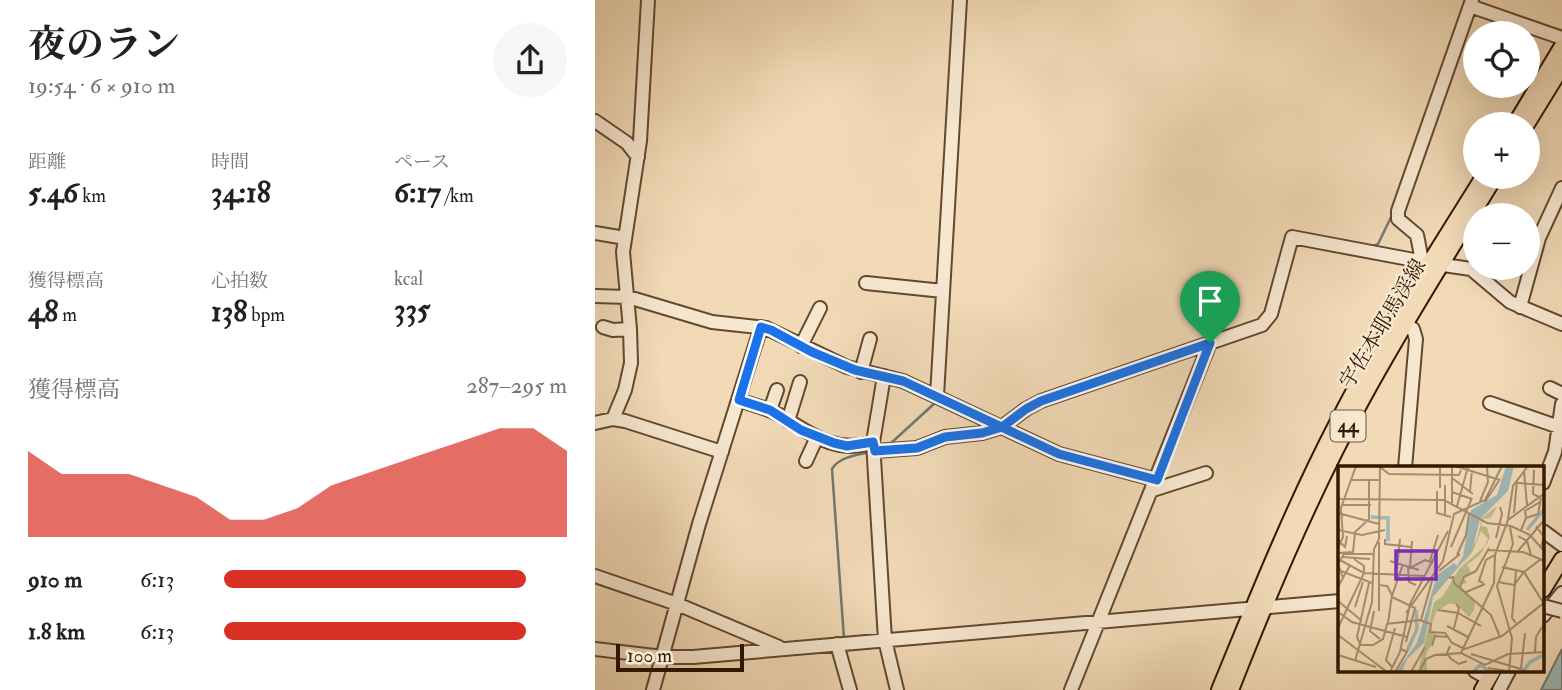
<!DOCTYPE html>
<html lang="ja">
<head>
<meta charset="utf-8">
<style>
  :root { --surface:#fff; --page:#f6f6f6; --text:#202124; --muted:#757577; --accent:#d93025 }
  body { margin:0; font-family:"IM FELL Double Pica","Noto Serif JP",serif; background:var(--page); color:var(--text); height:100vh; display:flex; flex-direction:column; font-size:26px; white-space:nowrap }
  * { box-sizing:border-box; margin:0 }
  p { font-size:23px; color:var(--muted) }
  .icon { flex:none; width:38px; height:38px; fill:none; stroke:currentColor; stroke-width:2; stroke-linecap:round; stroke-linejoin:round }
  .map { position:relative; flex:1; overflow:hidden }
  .sheet { display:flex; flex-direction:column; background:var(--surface); width:595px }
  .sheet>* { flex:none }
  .buttons { position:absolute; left:868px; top:21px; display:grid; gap:14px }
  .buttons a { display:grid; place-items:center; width:77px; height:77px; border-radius:50%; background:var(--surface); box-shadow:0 7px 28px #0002; font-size:35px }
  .scale { position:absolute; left:21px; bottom:18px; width:128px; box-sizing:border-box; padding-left:7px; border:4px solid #321900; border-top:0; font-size:19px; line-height:24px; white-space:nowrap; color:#321900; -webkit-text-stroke:5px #f7e7d0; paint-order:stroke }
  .pin { position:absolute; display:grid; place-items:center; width:60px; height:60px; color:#fff; margin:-72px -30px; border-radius:50% 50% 50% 0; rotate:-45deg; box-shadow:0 0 7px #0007 }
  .pin .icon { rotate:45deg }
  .round { display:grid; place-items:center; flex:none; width:74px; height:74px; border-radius:37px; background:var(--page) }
  .head { display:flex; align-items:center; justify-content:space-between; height:119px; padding:0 28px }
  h1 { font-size:38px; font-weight:700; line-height:52px }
  .figures { display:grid; grid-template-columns:repeat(3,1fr); gap:10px; height:119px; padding:7px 28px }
  .figures div { display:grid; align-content:center }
  .figures b { font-size:30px; font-weight:700 }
  .figures small { font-size:19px; font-weight:400 }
  .figures p { font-size:19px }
  .chart { height:196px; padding:14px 28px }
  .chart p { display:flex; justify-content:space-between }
  .chart svg { width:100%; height:126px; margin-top:7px; fill:var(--accent); opacity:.7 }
  ul { padding:0 28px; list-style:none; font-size:23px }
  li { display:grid; grid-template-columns:112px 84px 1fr; align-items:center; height:52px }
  li i { height:18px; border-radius:9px; background:var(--accent) }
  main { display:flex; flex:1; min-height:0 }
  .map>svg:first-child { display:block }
  .water { fill:#9fb8b8; stroke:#73786e; stroke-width:2 }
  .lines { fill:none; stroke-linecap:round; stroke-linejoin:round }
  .stream { stroke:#73786e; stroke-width:2.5 }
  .minor-casing { stroke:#62492e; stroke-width:16 }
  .major-casing { stroke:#321900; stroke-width:18 }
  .minor { stroke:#f7e7d0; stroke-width:12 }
  .major { stroke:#f2dab7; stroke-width:14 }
  .minor-bridge-casing { stroke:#62492e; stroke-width:16; stroke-linecap:butt }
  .minor-bridge { stroke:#f7e7d0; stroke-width:12 }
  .route-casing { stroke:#fff; stroke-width:14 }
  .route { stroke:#1a73e8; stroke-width:9 }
  .labels { text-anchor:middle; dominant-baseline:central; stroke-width:5; stroke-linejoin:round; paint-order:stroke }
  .shield { fill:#f7e7d0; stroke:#6d573e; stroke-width:2 }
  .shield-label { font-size:19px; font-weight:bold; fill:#321900 }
  .street-label { font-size:21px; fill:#321900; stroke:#f7e7d0 }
  .inset-river { fill:none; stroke:#9fb8b8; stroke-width:3.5 }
  .inset-road { fill:none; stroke:#a58d6e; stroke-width:2 }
  .view { fill:#7b2cbf; fill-opacity:0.15; stroke:#7b2cbf; stroke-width:3.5 }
  .inset-edge { fill:none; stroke:#321900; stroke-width:3.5 }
</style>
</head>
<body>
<main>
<section class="sheet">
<div class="head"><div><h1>夜のラン</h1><p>19:54 · 6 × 910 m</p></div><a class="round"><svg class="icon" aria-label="share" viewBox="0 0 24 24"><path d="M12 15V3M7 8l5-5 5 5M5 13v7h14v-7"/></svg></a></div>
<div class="figures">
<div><p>距離</p><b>5.46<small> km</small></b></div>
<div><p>時間</p><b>34:18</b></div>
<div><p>ペース</p><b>6:17<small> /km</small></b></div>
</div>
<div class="figures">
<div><p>獲得標高</p><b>48<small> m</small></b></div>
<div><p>心拍数</p><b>138<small> bpm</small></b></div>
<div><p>kcal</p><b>335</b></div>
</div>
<div class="chart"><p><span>獲得標高</span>287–295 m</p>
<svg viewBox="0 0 160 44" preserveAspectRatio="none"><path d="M0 44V14L10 22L20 22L30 22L40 26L50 30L60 38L70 38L80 34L90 26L100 22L110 18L120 14L130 10L140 6L150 6L160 14V44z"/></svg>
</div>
<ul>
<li><b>910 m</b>6:13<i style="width:88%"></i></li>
<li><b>1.8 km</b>6:13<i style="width:88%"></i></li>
</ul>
</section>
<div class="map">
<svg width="967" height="690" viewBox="0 0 967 690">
  <rect width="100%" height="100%" fill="#f2dab7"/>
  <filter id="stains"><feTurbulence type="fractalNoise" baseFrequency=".00286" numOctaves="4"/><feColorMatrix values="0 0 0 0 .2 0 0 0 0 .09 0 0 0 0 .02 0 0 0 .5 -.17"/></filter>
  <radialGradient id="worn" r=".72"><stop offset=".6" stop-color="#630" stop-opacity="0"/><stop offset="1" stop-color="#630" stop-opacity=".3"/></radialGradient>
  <path class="water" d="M967 649V690H946Z"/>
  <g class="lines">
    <path class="stream" d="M776 247 783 244 798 213
      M669 314 679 280
      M295 444 341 402
      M249 639 237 469C244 457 262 455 275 452
      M250 649 253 663"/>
    <g class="minor-casing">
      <path id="minor" d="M875 6 967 38
        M0 121 32 143 43 157
        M0 233 30 238
        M827 261 822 235 803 219V211L877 0
        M271 283 348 291
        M0 296 33 297 117 322 171 328 252 367 308 381 464 454 562 480
        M925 307 944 238 967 188
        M804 319 818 329 821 339 810 468
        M8 327 18 330 35 329
        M206 346 225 308
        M266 372 275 339
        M289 376 278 442 290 640 302 690
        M955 388 967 394
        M342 396 365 0
        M144 400C158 405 173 408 186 416 214 433 242 455 278 442
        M895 403 964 427
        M175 410 182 390
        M18 419 30 390 36 363 35 329 28 252 45 141 53 0
        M193 421 205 382
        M0 423 18 419 30 421 127 452
        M280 451 322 448 350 437 387 433 407 427 431 409 446 401 667 325 676 314 697 237 835 263 876 269 915 302 967 324
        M211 461 222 437
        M948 483 960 452 967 404
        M558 490 611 473
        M948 531 967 545
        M0 576 82 604 184 647
        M948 616 967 593
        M242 644 255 690
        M0 649 68 657H98L745 601
        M880 671 894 679
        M58 690 104 524 166 327
        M476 690 615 343
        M904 690 914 671"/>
    </g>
    <g class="major-casing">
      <path id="major" d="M920 124 967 46
        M932 124 967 67
        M948 590 967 559
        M624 690C661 600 697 510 742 423 785 338 838 258 888 177
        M636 690C675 591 716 494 767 400 808 324 855 251 900 177
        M887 690 898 671"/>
    </g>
    <use href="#minor" class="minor"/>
    <use href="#major" class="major"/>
    <g class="minor-bridge-casing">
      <path id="minor-bridge" d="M948 606 967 611"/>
    </g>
    <use href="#minor-bridge" class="minor-bridge"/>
  </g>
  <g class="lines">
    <g class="route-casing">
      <path id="route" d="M615 343 446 401 431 409 407 427 387 433 350 437 322 448 280 451 278 442 252 446 239 443 206 430 175 410 144 400 166 327 176 330 217 352 260 370 308 381 464 454 562 480 615 343"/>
    </g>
    <use href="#route" class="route"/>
  </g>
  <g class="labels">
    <rect class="shield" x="735.5" y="410.5" width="35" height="31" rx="5"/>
    <g class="shield-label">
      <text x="753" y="426">44</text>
    </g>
    <g class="street-label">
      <text transform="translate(788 324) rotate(-59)">宇佐本耶馬渓線</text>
    </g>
  </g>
  <g transform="translate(743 466)">
    <rect width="206" height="206" fill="#f2dab7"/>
    <path d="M159 40 153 52 145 53 143 60 149 61 152 72 142 89 129 99 133 106 125 111 129 117 122 119 137 136 136 144 131 151 118 138H110L98 146 92 164 99 169 88 188 89 206H80L96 136 105 130 121 103 146 81 150 73 143 65 135 85 125 98 139 73 144 52Z" fill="#bdbe8c"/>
    <path d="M168 0H176L170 25 142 53 134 85 95 131 86 177 69 193 64 206H58L79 177 99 109 116 97 119 100 125 90 133 44 159 29Z" fill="#9fb8b8"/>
    <path class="inset-river" d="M33 51 50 52V75M189 64 207 42M69 185 79 163 78 144M135 206 142 199 153 206M185 206 192 196 205 189"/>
    <path class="inset-road" d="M117 0 162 14M42 1 51 8 121 9 123 4M196 4 195 28 201 31M186 5 189 39M114 12 135 28M14 14H41M180 17 206 19M107 19V48M102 22V0M99 25V47L113 51M132 25 134 4M114 26 134 33M0 33 106 34 149 57 173 60 192 69 207 86M142 35 150 16 149 0M147 36 162 13M114 37V0M4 39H33M119 40 130 1M0 47 41 58M176 47 179 15M188 52 187 45 202 36M170 53 175 20 190 0M198 60 206 71 203 81M0 64 24 69 47 64M183 64 188 52 200 48 203 32M16 67 31 53V14M180 70 189 75 193 89M158 72 164 48 162 41M47 73V78L73 81M0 74 7 81 9 70M113 81 134 32M0 82 5 71 3 42 18 0M150 84 185 86 207 95M180 85 207 53M0 87 15 86 17 67M119 89 128 69 131 48M4 91 32 93M0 93 26 107 86 110M52 95 81 104M92 95 100 69M70 101 71 116 78 119M72 101 74 75M164 101 186 106 206 138M59 102 62 73M70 103 87 94 95 97M3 105 34 117M101 105 122 88M138 105 151 82M178 105 174 152 178 157M186 106 203 93M5 112 0 98 6 88H36M111 112 115 111 116 117 153 149 162 171M160 116 176 119 186 106M145 117 141 115 148 94 157 89M40 119 49 120 54 129 50 157M0 121 12 99M122 121 126 111 138 105M126 127 147 118M54 130 65 98M54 131 77 142 68 176M0 135 24 155M17 141 25 116M207 142V166M100 144 120 147 143 160M36 145 32 165 42 173M41 145V76M0 146 14 156 69 171M68 147 105 95 116 48 147 34 164 0M83 154 94 115M109 160 130 171M0 162 26 107V100L16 93M116 162 121 142 118 138M0 169 49 206M22 178 19 171 31 117M21 179H35L45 173 49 158 81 154 93 158 92 166 107 167 114 177 127 183 164 170 207 136M94 180 97 170 110 171M112 180 109 187 113 193 121 198 129 195M197 186 198 171 204 161M123 187 156 117 157 89 170 54 207 27M133 188 186 204M0 189 38 201M17 195 34 136 36 83 41 73 42 0M54 201 48 194 57 162M150 202 175 206M183 203 187 167M52 206 62 186 72 138 110 65M57 206 69 186 63 183M73 206 87 181M81 206 88 193 97 189 123 187 147 199 170 188 207 186M171 206 174 172 159 120 175 78 172 61"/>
    <path class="view" d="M58 85H98V113H58Z"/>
    <rect width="206" height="206" class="inset-edge"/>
  </g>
  <rect width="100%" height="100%" filter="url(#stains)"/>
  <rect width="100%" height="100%" fill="url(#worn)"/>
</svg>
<div class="buttons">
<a><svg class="icon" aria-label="locate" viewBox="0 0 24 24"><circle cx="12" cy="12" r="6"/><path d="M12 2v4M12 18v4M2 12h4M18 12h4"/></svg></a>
<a>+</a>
<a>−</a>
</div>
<div class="scale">100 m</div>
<div class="pin" style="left:615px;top:343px;background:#1e9e55"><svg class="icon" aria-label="arrive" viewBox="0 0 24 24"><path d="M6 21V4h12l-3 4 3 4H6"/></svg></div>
</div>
</main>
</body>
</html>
